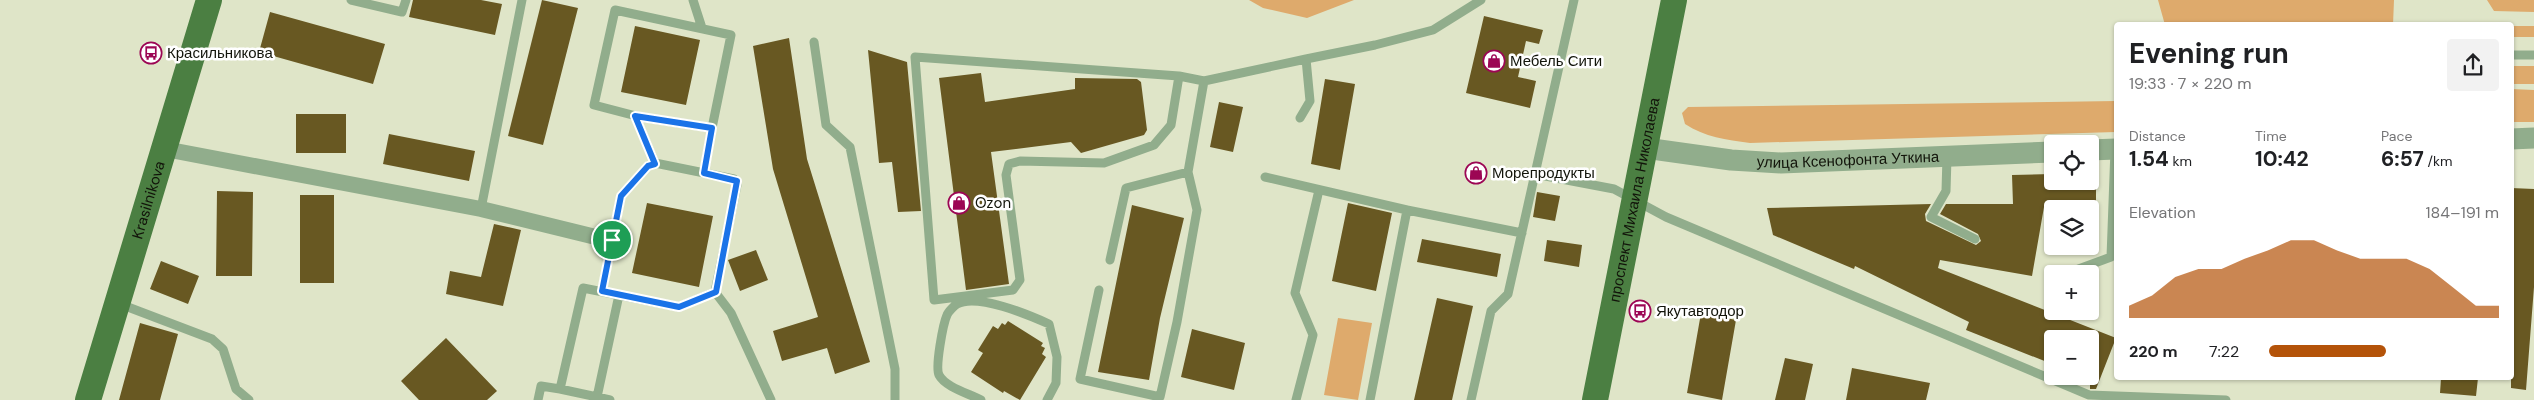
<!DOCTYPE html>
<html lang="en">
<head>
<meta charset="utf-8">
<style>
  :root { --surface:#fff; --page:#f2f2f2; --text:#202124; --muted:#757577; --accent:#b45309 }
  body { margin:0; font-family:"DM Sans",sans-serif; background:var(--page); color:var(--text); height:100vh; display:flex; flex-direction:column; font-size:19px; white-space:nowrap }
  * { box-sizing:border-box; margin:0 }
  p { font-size:16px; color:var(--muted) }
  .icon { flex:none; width:28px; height:28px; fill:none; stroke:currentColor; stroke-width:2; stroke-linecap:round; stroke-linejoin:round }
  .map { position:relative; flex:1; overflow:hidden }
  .sheet { position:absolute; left:2114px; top:22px; width:400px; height:358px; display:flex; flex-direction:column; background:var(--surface); border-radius:5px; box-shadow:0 1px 4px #0004 }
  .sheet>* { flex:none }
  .controls { position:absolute; left:2044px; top:135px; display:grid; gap:10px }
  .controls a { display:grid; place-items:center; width:55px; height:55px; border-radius:5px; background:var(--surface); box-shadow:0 1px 4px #0004; font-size:25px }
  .pin { position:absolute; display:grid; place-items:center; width:42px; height:42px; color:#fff; margin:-21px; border:2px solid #fff; border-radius:50%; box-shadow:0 1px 5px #0007 }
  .round { display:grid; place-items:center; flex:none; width:52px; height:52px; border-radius:5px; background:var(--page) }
  .headline { display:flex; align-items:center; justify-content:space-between; height:85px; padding:0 15px }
  h1 { font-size:28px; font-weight:700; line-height:38px }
  .metrics { display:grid; grid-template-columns:repeat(3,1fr); gap:8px; height:85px; padding:5px 15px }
  .metrics div { display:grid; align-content:center }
  .metrics b { font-size:21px; font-weight:700 }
  .metrics small { font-size:14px; font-weight:400 }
  .metrics p { font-size:14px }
  .chart { height:140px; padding:10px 15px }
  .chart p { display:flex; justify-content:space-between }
  .chart svg { width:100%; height:90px; margin-top:5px; fill:var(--accent); opacity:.7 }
  ul { padding:0 15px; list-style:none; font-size:16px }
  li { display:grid; grid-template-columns:80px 60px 1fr; align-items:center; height:38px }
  li i { height:12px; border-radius:6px; background:var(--accent) }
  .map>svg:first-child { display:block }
  .green { fill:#deaa6c }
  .building { fill:#685822 }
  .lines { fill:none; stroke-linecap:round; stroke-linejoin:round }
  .service { stroke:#91ad8c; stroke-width:9 }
  .minor { stroke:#91ad8c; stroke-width:16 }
  .tertiary { stroke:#91ad8c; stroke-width:21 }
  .primary { stroke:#4b7f42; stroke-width:26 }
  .route-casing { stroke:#fff; stroke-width:10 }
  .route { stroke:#1a73e8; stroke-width:6 }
  .labels { text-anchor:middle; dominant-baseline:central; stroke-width:5; stroke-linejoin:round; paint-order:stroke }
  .poi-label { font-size:15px; fill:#12140a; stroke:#fff; text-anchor:start }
  .street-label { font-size:15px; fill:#12140a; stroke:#fff }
</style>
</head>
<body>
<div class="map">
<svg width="2534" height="400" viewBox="0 0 2534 400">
  <rect width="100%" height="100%" fill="#dfe5c8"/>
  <path class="green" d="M1249 0H1354L1307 18 1263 8Z
    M2158 0H2394L2393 25H2165Z
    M2487 0H2534V12L2494 11Z
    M2511 26H2534V37H2511Z
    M2511 66H2534V84H2511Z
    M2511 89 2534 90V122H2511Z
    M2116 101V132L1750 143C1726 140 1705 137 1685 124L1682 113 1688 107Z
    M1338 318 1372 323 1358 400 1324 395Z"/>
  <path class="building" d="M413 0H481L502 4 495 35 409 17Z
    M542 0 578 8 543 145 508 136Z
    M270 12 385 44 373 84 259 52Z
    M1484 16 1543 30 1539 44 1526 41 1518 77 1536 81 1530 108 1466 93Z
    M635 26 700 40 686 105 621 92Z
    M789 38 807 159 870 362 835 374 827 348 782 361 773 331 818 317 773 169 753 46Z
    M868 50 907 62 921 211 898 212 892 162 879 163Z
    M981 73 985 102 1075 89V78L1137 79 1141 82 1147 130 1144 135 1081 153 1071 142 991 152 1009 284 966 290 939 78Z
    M1325 79 1355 84 1340 170 1311 164Z
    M1219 102 1243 107 1233 152 1210 147Z
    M296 114H346V153H296Z
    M389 134 475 151 469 181 383 164Z
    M2052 174V181H2096V205L2044 207 2032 276 1940 260 1938 268 2116 338 2096 389H2090V339H2052V364L1966 330 1969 322 1855 266 1854 269 1773 235 1767 208 1931 204 1925 214 1926 221 1976 245 1981 241 1978 234 1940 214 1946 204H2013L2012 175Z
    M2511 188 2534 189V287L2526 390 2511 388Z
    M217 191 253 192 252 276H216Z
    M1537 192 1560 196 1555 221 1533 217Z
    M300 195H334V283H300Z
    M647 203 713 216 699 287 632 273Z
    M1348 203 1392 213 1376 291 1332 281Z
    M1132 205 1184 218 1160 318 1149 380 1098 372Z
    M494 224 521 230 503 306 446 294 450 271 481 277Z
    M1422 239 1501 254 1497 277 1417 262Z
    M1547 240 1582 245 1579 267 1544 261Z
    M756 250 768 280 740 291 728 260Z
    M161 261 199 276 188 304 150 289Z
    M1437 298 1473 306 1452 400H1414Z
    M1701 313 1736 320 1722 400 1687 393Z
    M1008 321 1043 343 1041 346 1045 348 1042 354 1046 357 1020 400 1004 391 1003 393 971 372 983 353 978 350 993 326 998 329 1002 323 1005 325Z
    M140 323 178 334 160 400H119Z
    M1192 329 1245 343 1234 390 1181 377Z
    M446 338 497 391 487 400H419L401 381Z
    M1785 358 1813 364 1805 400H1775Z
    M1852 368 1930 383 1926 400H1846Z
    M2441 378H2478L2476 396 2440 393Z"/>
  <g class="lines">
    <path class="service" d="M351 0 402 12 406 0
      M693 0 702 28
      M615 10 731 35 712 128 640 117 594 105Z
      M814 42 826 125 850 147 895 369V400
      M2511 55H2534
      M1179 76 915 57 934 300 1013 290 1020 280 1006 175 1009 164 1020 161 1104 163 1154 145 1171 125 1179 76 1204 81
      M635 116 655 163
      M1300 118 1310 101 1306 59 1375 45 1433 30 1481 0
      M1947 157 1946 191 1931 217 1975 239
      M704 173 712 128
      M1535 174 1614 189 1666 217 2089 395 2226 400
      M1265 177 1407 210 1370 400
      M481 209 522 0
      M1407 210 1522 233
      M1110 260 1126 188 1188 172
      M2065 274 2111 257 2115 149
      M1099 290 1080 379 1160 397 1177 322 1197 210 1188 172 1204 81 1306 59
      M602 291 621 196 648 166 655 163 734 179 737 185 715 292 731 313 771 400
      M120 304 212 339 223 349 236 389 249 400
      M597 397 560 389 583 288 679 307 715 292
      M538 400 541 386 560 389
      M610 400 597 397 619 295
      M981 400C970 394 945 387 939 375 935 367 943 324 947 315 948 312 954 306 957 304 977 293 1029 315 1049 324L1057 357 1056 383 1047 400
      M1296 400 1313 335 1295 293 1319 190
      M1471 400 1491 311 1508 294 1574 0"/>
    <path class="minor" d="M165 149 481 209 612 241"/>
    <g class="tertiary">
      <path d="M2511 139 2534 138"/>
      <path id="s1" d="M1645 148 1731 160 1781 163 2052 152"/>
      <path d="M2090 150 2116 149"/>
    </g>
    <g class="primary">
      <path id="s2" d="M88 400 209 0"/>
      <path id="s3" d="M1595 400 1674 0"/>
    </g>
  </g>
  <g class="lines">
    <g class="route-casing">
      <path id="route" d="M635 116 712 128 704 173 737 181 716 292 679 307 602 291 621 196 648 166 655 164Z"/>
    </g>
    <use href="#route" class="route"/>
  </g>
  <defs>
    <g id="bus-ring" transform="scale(1.125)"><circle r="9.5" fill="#fff" stroke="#9c0654" stroke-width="1.5"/><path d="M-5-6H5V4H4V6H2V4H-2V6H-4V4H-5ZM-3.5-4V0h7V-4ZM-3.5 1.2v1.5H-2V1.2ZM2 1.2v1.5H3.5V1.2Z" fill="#9c0654"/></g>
    <g id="shop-ring" transform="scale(1.125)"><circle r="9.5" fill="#fff" stroke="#9c0654" stroke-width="1.5"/><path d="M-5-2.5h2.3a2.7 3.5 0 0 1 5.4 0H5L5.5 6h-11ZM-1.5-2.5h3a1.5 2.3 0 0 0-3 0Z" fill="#9c0654"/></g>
  </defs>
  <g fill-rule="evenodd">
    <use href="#bus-ring" x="151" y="53"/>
    <use href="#shop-ring" x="1494" y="61"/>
    <use href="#shop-ring" x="1476" y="173"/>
    <use href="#shop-ring" x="959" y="203"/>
    <use href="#bus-ring" x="1640" y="311"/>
  </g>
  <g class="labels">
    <g class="poi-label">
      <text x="167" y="53">Красильникова</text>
      <text x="1510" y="61">Мебель Сити</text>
      <text x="1492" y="173">Морепродукты</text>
      <text x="975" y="203">Ozon</text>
      <text x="1656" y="311">Якутавтодор</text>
    </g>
    <g class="street-label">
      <text stroke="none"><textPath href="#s1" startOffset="204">улица Ксенофонта Уткина</textPath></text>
      <text stroke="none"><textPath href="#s2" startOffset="209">Krasilnikova</textPath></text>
      <text stroke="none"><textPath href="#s3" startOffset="204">проспект Михаила Николаева</textPath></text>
    </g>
  </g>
</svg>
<div class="controls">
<a><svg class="icon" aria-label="locate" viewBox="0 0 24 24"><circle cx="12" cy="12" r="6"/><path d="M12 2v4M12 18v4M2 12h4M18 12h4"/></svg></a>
<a><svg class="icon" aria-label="layers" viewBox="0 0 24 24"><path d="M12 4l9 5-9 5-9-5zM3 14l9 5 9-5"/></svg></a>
<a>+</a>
<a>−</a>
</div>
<div class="pin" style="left:612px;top:240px;background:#1e9e55"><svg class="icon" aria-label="arrive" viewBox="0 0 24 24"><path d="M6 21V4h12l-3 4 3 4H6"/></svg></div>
<section class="sheet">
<div class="headline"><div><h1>Evening run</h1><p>19:33 · 7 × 220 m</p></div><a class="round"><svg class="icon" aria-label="share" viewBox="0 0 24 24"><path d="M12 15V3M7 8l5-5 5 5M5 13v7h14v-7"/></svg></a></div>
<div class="metrics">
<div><p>Distance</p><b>1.54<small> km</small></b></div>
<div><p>Time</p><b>10:42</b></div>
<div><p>Pace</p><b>6:57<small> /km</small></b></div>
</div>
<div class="chart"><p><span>Elevation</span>184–191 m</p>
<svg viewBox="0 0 160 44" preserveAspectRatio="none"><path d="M0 44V38L10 33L20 24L30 20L40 20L50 15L60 11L70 6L80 6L90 11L100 15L110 15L120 15L130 20L140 29L150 38L160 38V44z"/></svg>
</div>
<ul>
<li><b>220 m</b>7:22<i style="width:51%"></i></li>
</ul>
</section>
</div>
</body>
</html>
